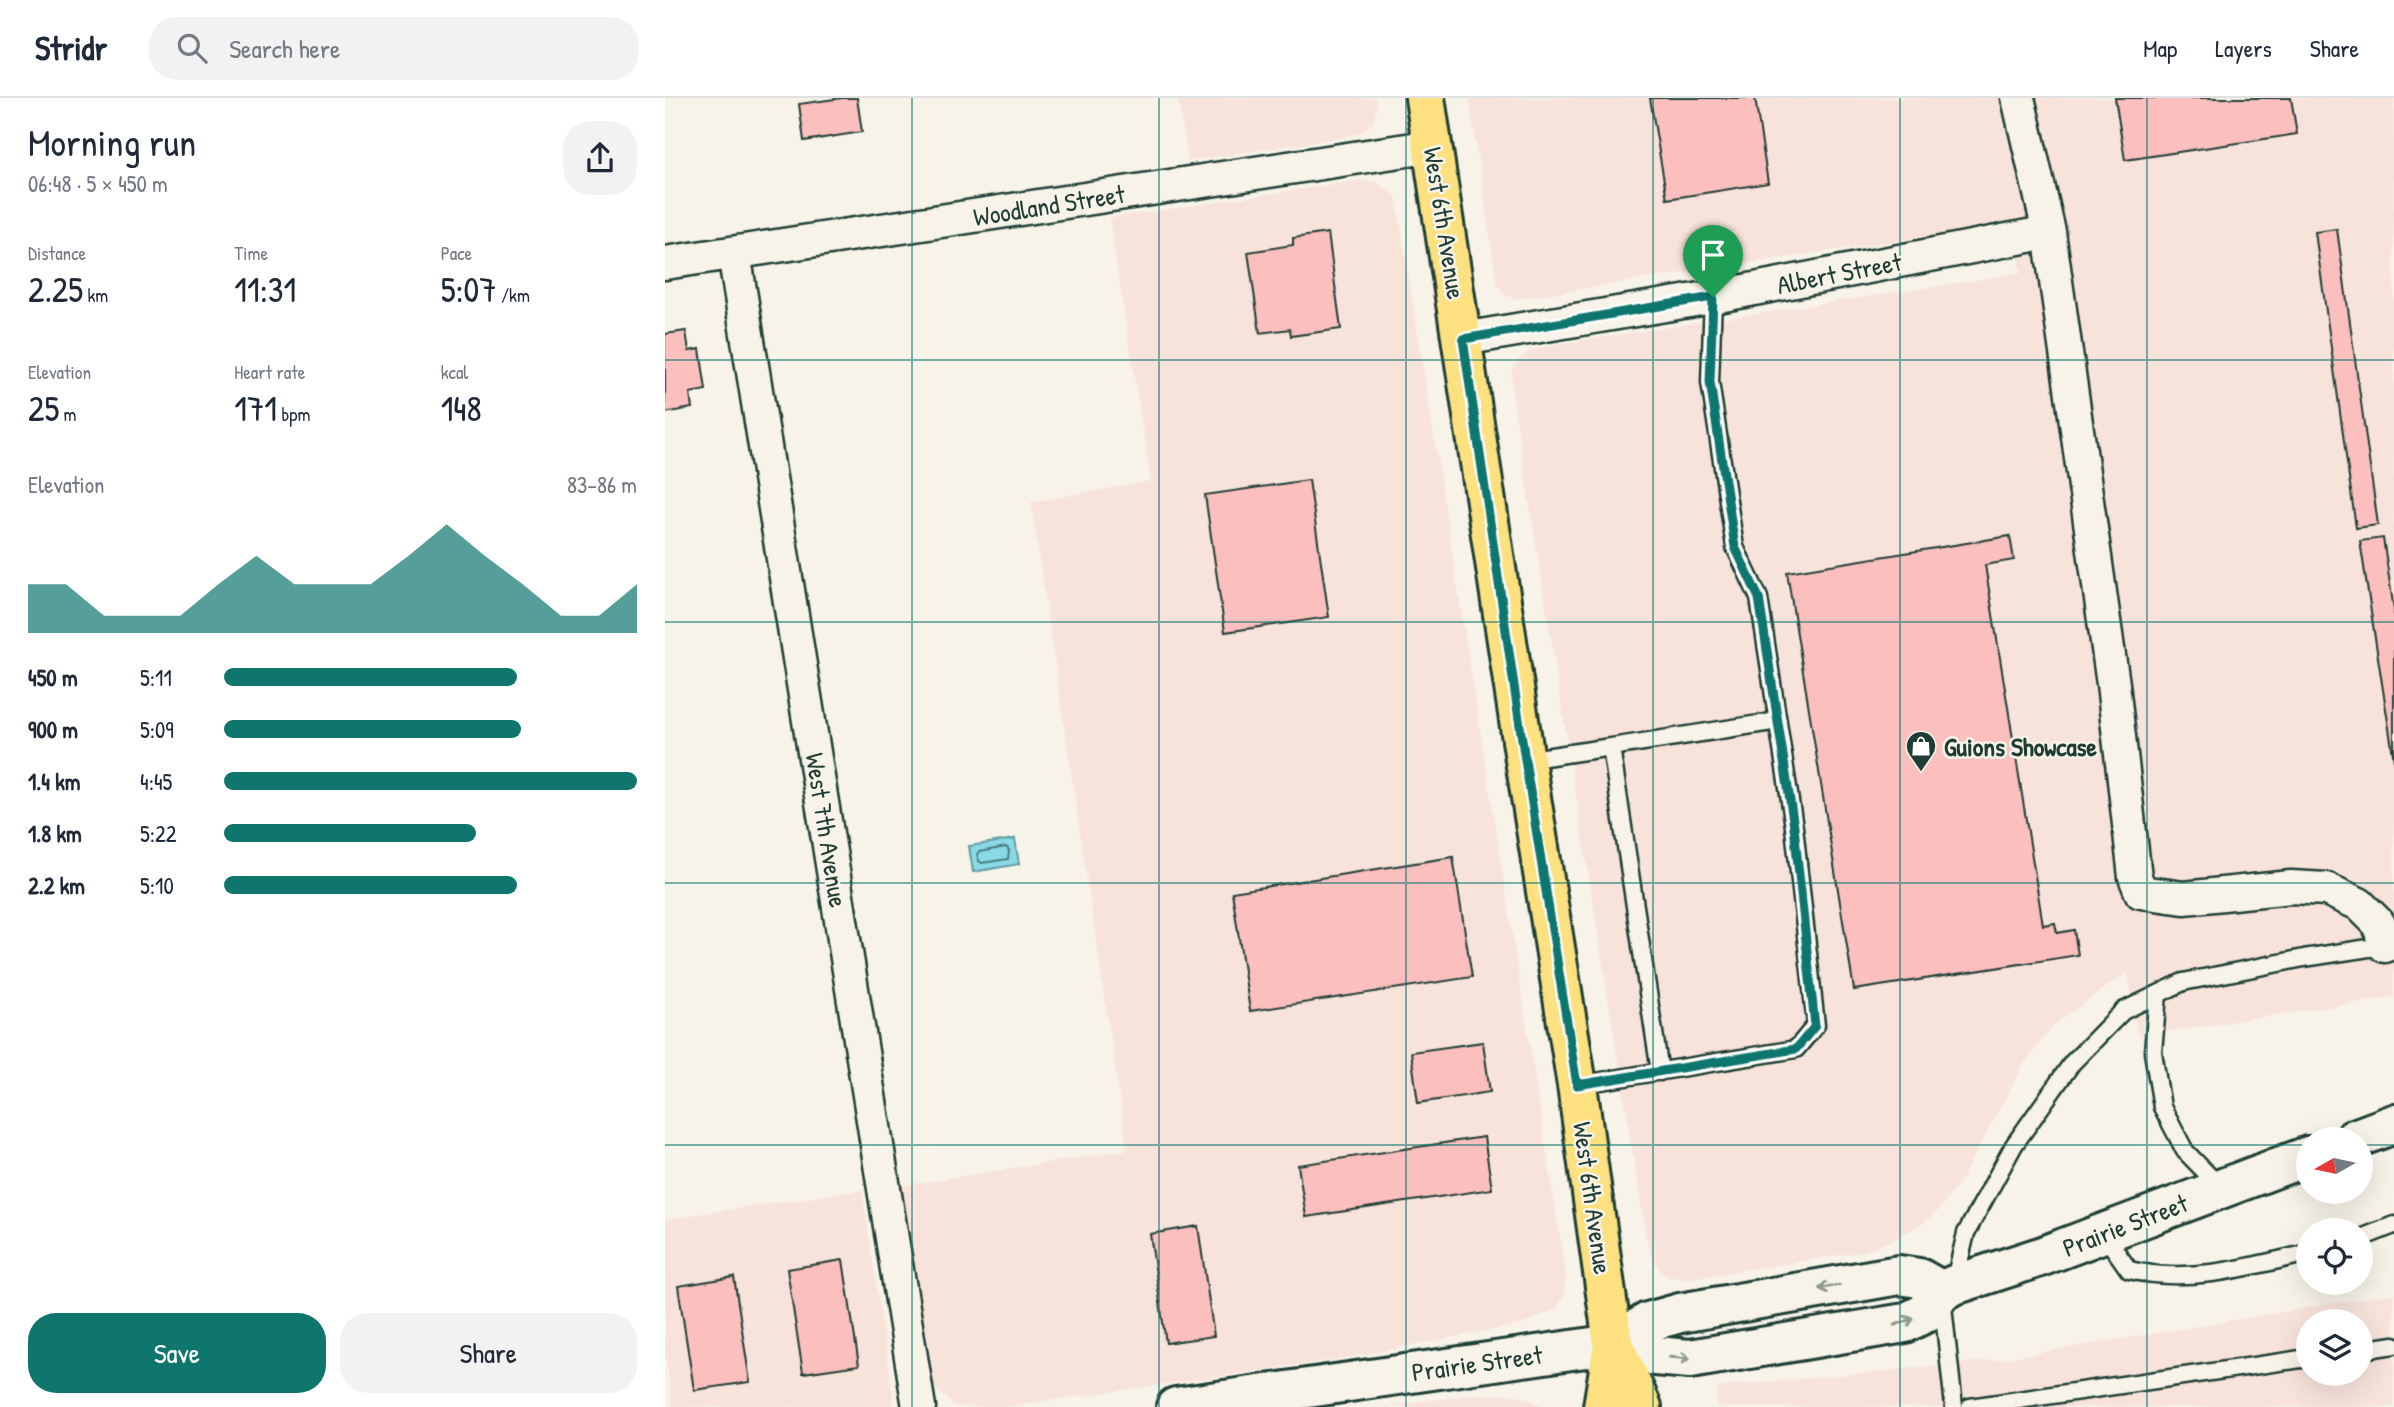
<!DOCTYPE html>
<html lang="en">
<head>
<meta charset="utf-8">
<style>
  :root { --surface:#fff; --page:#f2f2f3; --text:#1f2937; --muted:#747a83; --line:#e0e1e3; --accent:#0f766e }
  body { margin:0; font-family:"Patrick Hand",sans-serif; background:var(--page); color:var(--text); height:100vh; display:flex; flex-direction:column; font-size:26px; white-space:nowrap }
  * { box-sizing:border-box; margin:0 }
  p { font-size:23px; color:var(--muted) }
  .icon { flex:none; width:38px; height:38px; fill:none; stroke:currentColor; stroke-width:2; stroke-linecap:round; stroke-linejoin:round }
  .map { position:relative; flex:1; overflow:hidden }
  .side { display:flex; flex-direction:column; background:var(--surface); width:665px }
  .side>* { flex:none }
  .needle { width:46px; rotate:261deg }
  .tools { position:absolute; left:1631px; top:1029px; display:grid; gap:14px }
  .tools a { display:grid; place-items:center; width:77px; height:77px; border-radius:50%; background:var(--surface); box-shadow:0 7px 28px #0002; font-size:35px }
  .pin { position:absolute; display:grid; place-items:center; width:60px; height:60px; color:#fff; margin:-72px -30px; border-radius:50% 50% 50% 0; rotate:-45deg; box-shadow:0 0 7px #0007 }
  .pin .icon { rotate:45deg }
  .round { display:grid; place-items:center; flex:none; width:74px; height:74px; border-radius:28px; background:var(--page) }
  .headline { display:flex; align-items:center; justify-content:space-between; height:119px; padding:0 28px }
  h1 { font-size:38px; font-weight:600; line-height:52px }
  .figures { display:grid; grid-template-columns:repeat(3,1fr); gap:10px; height:119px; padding:7px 28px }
  .figures div { display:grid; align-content:center }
  .figures b { font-size:35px; font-weight:600 }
  .figures small { font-size:19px; font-weight:400 }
  .figures p { font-size:19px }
  .chart { height:196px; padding:14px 28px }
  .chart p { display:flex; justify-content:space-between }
  .chart svg { width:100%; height:126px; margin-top:7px; fill:var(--accent); opacity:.7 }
  .cta { display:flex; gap:14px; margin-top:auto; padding:14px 28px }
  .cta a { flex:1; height:80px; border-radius:28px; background:var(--accent); color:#fff; font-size:28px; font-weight:600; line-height:80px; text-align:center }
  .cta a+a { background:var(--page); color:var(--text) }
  ul { padding:0 28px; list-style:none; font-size:23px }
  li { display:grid; grid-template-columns:112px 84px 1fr; align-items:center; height:52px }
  li i { height:18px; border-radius:9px; background:var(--accent) }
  header { display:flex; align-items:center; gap:42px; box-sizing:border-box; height:98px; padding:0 35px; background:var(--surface); border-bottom:2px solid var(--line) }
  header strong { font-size:33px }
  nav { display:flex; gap:38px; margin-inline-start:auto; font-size:24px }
  .search { width:490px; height:63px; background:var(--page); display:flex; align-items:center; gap:18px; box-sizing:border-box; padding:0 24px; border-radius:28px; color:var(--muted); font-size:26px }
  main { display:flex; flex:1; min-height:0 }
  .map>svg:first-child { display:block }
  .built { fill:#f8e3db; fill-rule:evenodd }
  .water { fill:#8ad9e7; stroke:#5f9b9f; stroke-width:2 }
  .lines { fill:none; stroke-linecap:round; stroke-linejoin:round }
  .shore { stroke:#4a7b7c; stroke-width:2 }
  .building { fill:#fbbfbd; stroke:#1f3d34; stroke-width:2 }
  .service-casing { stroke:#1f3d34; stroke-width:21 }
  .minor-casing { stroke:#1f3d34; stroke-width:37 }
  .tertiary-casing { stroke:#1f3d34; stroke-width:44 }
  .secondary-casing { stroke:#1f3d34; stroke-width:44 }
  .primary-casing { stroke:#1f3d34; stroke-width:44 }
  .service { stroke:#f7f3e8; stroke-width:16 }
  .minor { stroke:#f7f3e8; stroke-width:32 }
  .tertiary { stroke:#f7f3e8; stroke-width:38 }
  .secondary { stroke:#f7f3e8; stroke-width:38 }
  .primary { stroke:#fde080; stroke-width:38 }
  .oneway { stroke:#8b988e }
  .route-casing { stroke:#fff; stroke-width:14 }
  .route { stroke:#0f766e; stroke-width:9 }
  .grid { fill:none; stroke:#0f766e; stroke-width:2; stroke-opacity:0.55 }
  .labels { text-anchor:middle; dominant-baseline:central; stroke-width:5; stroke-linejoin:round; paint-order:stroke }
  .street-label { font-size:26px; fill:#1f3d34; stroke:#f7f3e8 }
  .poi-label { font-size:26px; font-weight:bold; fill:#1f3d34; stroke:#f7f3e8; text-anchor:start }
</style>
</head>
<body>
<header>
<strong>Stridr</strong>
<div class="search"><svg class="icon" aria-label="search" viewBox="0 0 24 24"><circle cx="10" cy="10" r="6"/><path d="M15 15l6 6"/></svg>Search here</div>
<nav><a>Map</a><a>Layers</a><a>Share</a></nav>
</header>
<main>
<section class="side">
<div class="headline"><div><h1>Morning run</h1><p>06:48 · 5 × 450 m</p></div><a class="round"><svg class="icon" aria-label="share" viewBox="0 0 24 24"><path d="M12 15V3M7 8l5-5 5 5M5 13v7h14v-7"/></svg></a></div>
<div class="figures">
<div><p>Distance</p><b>2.25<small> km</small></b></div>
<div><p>Time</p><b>11:31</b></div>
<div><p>Pace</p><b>5:07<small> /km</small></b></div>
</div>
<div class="figures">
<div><p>Elevation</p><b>25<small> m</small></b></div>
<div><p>Heart rate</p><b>171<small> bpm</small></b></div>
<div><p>kcal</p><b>148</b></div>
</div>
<div class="chart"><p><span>Elevation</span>83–86 m</p>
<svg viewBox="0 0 160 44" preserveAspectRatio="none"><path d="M0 44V27L10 27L20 38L30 38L40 38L50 27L60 17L70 27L80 27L90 27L100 17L110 6L120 17L130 27L140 38L150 38L160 27V44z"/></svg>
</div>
<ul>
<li><b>450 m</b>5:11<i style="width:71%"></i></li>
<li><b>900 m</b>5:09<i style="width:72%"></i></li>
<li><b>1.4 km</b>4:45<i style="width:100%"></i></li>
<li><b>1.8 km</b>5:22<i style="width:61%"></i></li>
<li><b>2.2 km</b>5:10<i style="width:71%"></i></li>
</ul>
<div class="cta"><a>Save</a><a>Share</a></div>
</section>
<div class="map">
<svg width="1729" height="1309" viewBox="0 0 1729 1309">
  <rect width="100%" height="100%" fill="#f7f3e8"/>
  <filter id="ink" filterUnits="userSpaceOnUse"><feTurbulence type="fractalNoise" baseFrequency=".0143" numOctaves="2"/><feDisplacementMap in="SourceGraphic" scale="14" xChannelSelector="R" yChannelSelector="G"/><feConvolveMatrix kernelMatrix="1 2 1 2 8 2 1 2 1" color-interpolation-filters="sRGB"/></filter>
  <g filter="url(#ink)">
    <path class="built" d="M513 0H711L712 9 708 24 699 33 686 38 523 63Z
      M804 0H1729V899L1473 938 1463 874 1390 926 1360 964 1293 1087 1274 1112 1257 1126 1230 1141 1196 1154 1022 1181 1005 1179 996 1174 987 1160 981 1138 846 289 847 272 854 261 865 253 886 247 1356 175 1344 126 850 201 839 196 832 186Z
      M696 82 711 84 731 98 901 1177 899 1198 891 1211 858 1226 669 1262 340 1309 289 1308 270 1290 265 1277 236 1088 462 1052 366 404 486 383 444 120Z
      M197 1092 228 1296V1309H8L0 1255V1121Z
      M1729 1195V1309H1051L1053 1289 1331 1262ZM1643 1223H1696V1276H1643Z
      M811 1296 853 1297 879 1309H716Z"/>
    <path class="water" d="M350 741 354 766 308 774 304 748Z"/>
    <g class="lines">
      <path class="shore" d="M341 749 344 752 343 761 317 765 314 763 312 756 314 754Z"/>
    </g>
    <path class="building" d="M177 0H192L197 34 139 43 134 6Z
      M985 0H1090L1103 85 1002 101Z
      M1450 0H1626L1632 36 1460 62Z
      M1672 131 1713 427 1691 430 1650 134Z
      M663 135 676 231 626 238 625 231 595 235 583 154 628 147V140Z
      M21 233 24 253 35 251 41 292 25 295 27 310 0 315V236Z
      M644 382 664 519 560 534 540 397Z
      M1345 438 1349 462 1320 467 1378 827 1390 825 1392 835 1409 832 1413 857 1189 892 1122 474Z
      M1718 440 1729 512V663L1695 443Z
      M788 759 807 879 585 913 567 794Z
      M818 944 825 994 753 1005 746 954Z
      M819 1039 827 1091 641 1119 633 1067Z
      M533 1128 549 1238 501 1245 485 1136Z
      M178 1162 194 1267 138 1275 122 1171Z
      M69 1179 85 1284 29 1292 13 1188Z"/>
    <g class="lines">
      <g class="service-casing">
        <path id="service" d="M946 649 1113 623
          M860 662 946 649 995 974
          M1493 896 1488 954 1497 1009 1520 1053 1555 1089
          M912 987 1131 951 1151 927 1129 729 1094 500 1070 449 1045 284 1048 199
          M1438 1135 1464 1172C1524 1186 1584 1169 1643 1155
          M1696 1140 1729 1127
          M1289 1186 1301 1135 1349 1047 1407 965 1458 913 1518 884 1639 860 1723 847
          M1277 1199 1289 1309
          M1696 1252 1729 1247
          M1305 1309 1643 1260"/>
      </g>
      <g class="minor-casing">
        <path id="minor" d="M1353 0 1384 134 1448 586 1470 779 1476 794 1519 800 1626 789 1661 791 1694 806 1714 826 1720 848
          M69 155 254 1309
          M0 165 768 48
          M798 241 1048 199 1384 134"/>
      </g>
      <g class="tertiary-casing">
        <path id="tertiary" d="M511 1309 948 1246"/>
      </g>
      <g class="secondary-casing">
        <path id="secondary" d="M1689 1041 1729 1026
          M948 1246 990 1258 1025 1261 1240 1225 1260 1215 1277 1193 1289 1187 1375 1159 1643 1058
          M948 1246 983 1224 1015 1215 1234 1177 1254 1180 1277 1193"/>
      </g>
      <g class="primary-casing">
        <path id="primary" d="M760 0 860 662 912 987 948 1246 977 1309
          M938 1309 948 1246"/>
      </g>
      <use href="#service" class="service"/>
      <use href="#minor" class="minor"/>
      <use href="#tertiary" class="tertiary"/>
      <use href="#secondary" class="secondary"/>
      <use href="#primary" class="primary"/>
    </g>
    <defs><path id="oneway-shaft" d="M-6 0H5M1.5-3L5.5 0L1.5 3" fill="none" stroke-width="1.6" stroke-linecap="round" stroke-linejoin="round" transform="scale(1.75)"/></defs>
    <g class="oneway">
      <use href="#oneway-shaft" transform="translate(1164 1189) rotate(170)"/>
      <use href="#oneway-shaft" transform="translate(1239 1224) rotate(-19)"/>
      <use href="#oneway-shaft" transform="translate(1015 1260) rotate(4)"/>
    </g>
  </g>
  <g class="lines" filter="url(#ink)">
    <g class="route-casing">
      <path id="route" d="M1048 199 1045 284 1070 449 1094 500 1129 729 1150 928 1131 951 912 987 860 662 798 241Z"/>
    </g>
    <use href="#route" class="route"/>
  </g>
  <path class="grid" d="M247 0V1309M494 0V1309M741 0V1309M988 0V1309M1235 0V1309M1482 0V1309M0 262H1729M0 524H1729M0 785H1729M0 1047H1643M1696 1047H1729"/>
  <defs>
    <g id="shop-pin" transform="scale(1.575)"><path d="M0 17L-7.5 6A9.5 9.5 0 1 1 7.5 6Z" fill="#1f3d34" stroke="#f7f3e8"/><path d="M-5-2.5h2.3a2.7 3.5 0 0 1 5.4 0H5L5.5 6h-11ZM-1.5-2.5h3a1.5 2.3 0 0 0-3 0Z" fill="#fff"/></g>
  </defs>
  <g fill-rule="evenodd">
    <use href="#shop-pin" x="1256" y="648"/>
  </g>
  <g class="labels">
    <g class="street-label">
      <text transform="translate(384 107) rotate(-9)">Woodland Street</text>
      <text transform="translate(780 125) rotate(81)">West 6th Avenue</text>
      <text transform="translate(1174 175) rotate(-11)">Albert Street</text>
      <text transform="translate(162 732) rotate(81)">West 7th Avenue</text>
      <text transform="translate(928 1100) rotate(82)">West 6th Avenue</text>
      <text transform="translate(1460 1127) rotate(-21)">Prairie Street</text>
      <text transform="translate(812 1265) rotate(-8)">Prairie Street</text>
    </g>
    <g class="poi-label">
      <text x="1279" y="648">Guions Showcase</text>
    </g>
  </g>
</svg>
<div class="tools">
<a><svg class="needle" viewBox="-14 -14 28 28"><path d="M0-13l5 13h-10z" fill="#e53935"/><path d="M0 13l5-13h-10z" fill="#747a83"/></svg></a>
<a><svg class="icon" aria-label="locate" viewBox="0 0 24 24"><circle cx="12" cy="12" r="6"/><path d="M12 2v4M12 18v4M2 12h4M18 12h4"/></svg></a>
<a><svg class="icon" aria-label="layers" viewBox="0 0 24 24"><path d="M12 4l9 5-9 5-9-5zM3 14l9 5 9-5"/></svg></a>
</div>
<div class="pin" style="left:1048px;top:199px;background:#1e9e55"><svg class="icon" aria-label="arrive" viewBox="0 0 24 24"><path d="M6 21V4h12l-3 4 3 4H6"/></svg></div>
</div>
</main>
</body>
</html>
